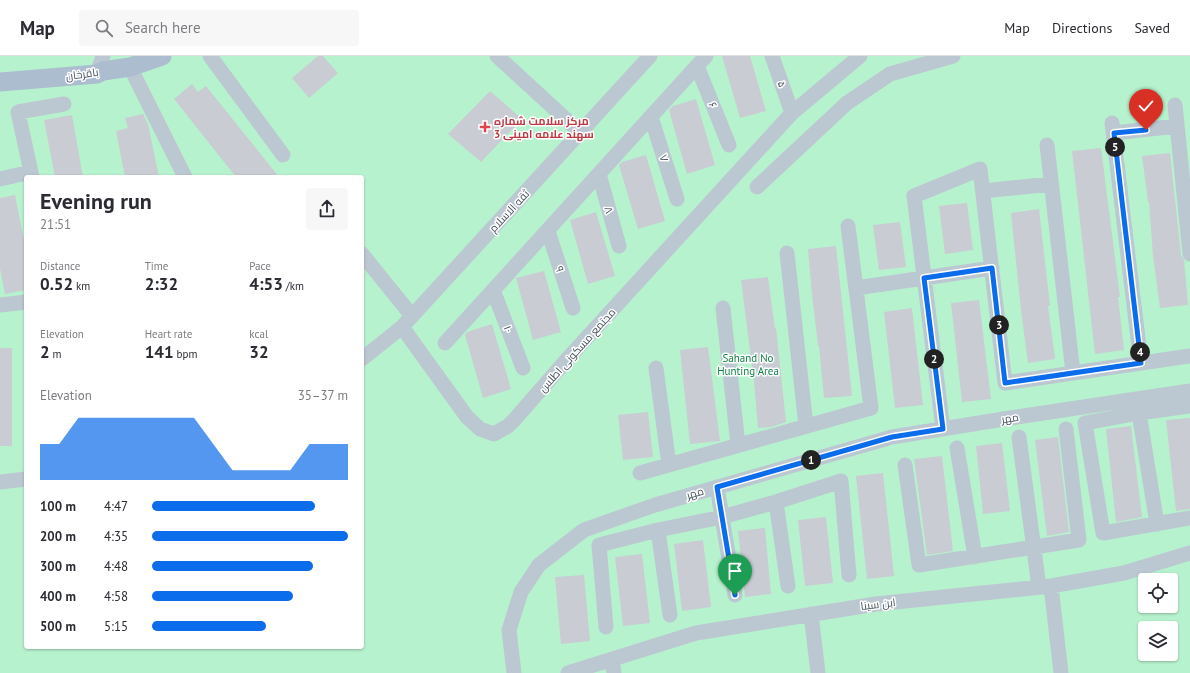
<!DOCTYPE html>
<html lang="en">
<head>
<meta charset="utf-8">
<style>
  :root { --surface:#fff; --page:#f7f7f7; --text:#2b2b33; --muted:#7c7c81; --line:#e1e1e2; --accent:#0b6cec }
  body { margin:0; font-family:"PT Sans",Cairo,sans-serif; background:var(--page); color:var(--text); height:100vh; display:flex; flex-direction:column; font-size:15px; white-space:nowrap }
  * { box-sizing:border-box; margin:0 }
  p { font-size:13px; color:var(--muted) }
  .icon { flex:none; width:22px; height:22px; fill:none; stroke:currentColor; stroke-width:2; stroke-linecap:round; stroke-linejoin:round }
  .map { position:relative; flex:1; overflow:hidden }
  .drawer { position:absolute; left:24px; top:119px; width:340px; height:474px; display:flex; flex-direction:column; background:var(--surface); border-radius:4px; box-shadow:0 1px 3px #0004 }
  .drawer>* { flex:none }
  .tools { position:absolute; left:1138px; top:517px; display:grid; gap:8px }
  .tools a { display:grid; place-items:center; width:40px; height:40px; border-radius:4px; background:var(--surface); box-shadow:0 1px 3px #0004; font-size:20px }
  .pin { position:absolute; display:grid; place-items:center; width:34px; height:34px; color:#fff; margin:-41px -17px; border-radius:50% 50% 50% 0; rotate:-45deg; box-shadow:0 0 4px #0007 }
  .pin .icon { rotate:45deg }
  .km { position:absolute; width:20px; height:20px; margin:-10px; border-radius:50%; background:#222; color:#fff; font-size:11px; line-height:20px; text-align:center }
  .round { display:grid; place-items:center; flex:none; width:42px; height:42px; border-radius:4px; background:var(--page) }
  .head { display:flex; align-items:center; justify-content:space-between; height:68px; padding:0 16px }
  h1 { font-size:22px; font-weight:600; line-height:30px }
  .stats { display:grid; grid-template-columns:repeat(3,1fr); gap:6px; height:68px; padding:4px 16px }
  .stats div { display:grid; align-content:center }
  .stats b { font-size:17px; font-weight:600 }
  .stats small { font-size:11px; font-weight:400 }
  .stats p { font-size:11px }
  .chart { height:112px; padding:8px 16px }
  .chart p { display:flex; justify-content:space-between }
  .chart svg { width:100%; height:72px; margin-top:4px; fill:var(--accent); opacity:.7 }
  ul { padding:0 16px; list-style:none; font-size:13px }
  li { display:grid; grid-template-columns:64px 48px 1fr; align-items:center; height:30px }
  li i { height:10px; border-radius:5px; background:var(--accent) }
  header { display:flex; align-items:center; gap:24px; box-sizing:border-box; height:56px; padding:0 20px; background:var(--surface); border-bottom:1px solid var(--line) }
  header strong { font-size:19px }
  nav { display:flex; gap:22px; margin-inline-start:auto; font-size:14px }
  .search { width:280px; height:36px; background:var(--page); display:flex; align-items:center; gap:10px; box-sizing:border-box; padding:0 14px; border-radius:4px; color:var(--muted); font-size:15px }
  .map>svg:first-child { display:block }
  .green { fill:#b7f2ce; fill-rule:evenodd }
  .building { fill:#c9ccd3 }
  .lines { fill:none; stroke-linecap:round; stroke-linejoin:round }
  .minor { stroke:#bcc8d1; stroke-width:15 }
  .major { stroke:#abbdcf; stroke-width:19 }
  .route-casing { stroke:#fff; stroke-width:8 }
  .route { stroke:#0b6cec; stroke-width:5 }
  .health-dot { fill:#e0444e; stroke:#fff; stroke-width:1.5 }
  .labels { text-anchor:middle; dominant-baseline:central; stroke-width:3; stroke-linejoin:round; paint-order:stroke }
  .street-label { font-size:11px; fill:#44515c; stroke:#fff }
  .health-label { font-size:11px; font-weight:bold; fill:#be3a42; stroke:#fff; text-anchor:start }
  .park-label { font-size:11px; fill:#10834a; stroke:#fff }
</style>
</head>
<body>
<header>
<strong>Map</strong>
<div class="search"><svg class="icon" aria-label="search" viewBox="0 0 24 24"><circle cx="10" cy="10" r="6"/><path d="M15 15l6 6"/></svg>Search here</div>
<nav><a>Map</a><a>Directions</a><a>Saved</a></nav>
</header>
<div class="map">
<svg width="1190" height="617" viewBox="0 0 1190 617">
  <rect width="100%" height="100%" fill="#f0eded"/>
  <path class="green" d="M0 0H1190V617H0ZM26 121H362V591H26ZM1145 524H1171V550H1145ZM1145 572H1171V598H1145Z"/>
  <path class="building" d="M318 0H323L338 17 309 42 292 22Z
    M722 0H750L766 55 740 62Z
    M192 28 198 36 206 30 279 121H236L174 43Z
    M490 35 522 63 481 106 448 78Z
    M696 43 715 109 687 118 669 54 673 50Z
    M143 58 148 68 159 121H125L116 75 128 72 125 62Z
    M72 59 83 121H55L44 64Z
    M1101 92 1120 241H1118L1124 294 1095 298 1072 95Z
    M1170 97 1181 199 1184 204 1188 249 1160 252 1153 200 1149 146H1148L1142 100Z
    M646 99 665 165 638 173 619 109 622 106Z
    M15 139 26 194V234L5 238 0 213V142Z
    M967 147 973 194 945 198 939 150Z
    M1039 153 1050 250H1048L1055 303 1028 307 1021 254 1011 157Z
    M596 156 615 220 588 228 570 164Z
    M900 166 906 211 879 214 873 169Z
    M836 190 852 340 824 342 819 290H818L812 239 808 193Z
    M544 215 561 276 533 284 516 222Z
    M768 221 775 273 776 272 786 366 771 371 758 372 754 326 741 224Z
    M979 244 991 343 962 346 951 247Z
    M912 252 923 349 895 352 884 256Z
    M492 268 511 333 483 342 465 279 467 276Z
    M708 291 720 385 690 388 680 294Z
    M0 292H12V390H0Z
    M648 356 653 401 623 404 618 359Z
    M1190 362V453L1176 455 1166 364Z
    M1131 370 1142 461 1116 466 1106 373Z
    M1058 381 1069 476 1047 480 1035 384Z
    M1002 387 1010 455 983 458 976 390Z
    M942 400 953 495 927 499 914 403Z
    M883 417 894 520 867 523 856 420Z
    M826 461 833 527 805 530 798 464Z
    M765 472 771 538 745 541 738 475Z
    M703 484 711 551 682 555 674 488Z
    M642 498 650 567 623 570 615 501Z
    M584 519 590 585 561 588 555 521Z"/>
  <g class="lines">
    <path class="minor" d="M210 0 283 99
      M497 0 581 77
      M772 0 792 57
      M697 10 729 89
      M130 11 185 121
      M97 18 103 0
      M1175 49 1190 198
      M651 61 677 143
      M1112 67 1141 307
      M1114 77 1177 70
      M1047 89 1073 317
      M599 118 619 190
      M32 121 18 56 64 48
      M0 123 31 116
      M757 131 847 47 890 18 953 0
      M983 135 1051 128
      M548 175 573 252
      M787 197 806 370
      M362 198 412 260
      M856 232 992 212
      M493 234 523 312
      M0 249 26 246
      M723 252 738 389
      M402 271 467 361 480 373 494 378 508 370 515 363 570 300 792 57 860 0
      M445 287 706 0
      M362 303 402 271 650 0
      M656 312 669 409
      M1190 350 1139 357 1085 367 1103 477 1190 462
      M1139 357 1157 468
      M943 373 914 140 980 113 1005 327 1190 300
      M1019 381 1039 531
      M957 392 975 501
      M905 409 919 509 1079 484 1066 373
      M640 417 871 352 848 170
      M0 426 26 423
      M717 431 735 539
      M776 446 788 530
      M658 474 670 559
      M1051 530 1061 617
      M811 558 818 617
      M606 571 599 489 658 474 722 461 776 446 841 425 849 519
      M612 603 614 617
      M514 617 509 574 521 536 539 509 584 474 655 449 892 381 1010 362 1190 335
      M568 617 696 577 876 548 1051 530 1124 517 1190 497"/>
    <path class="major" d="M0 26 97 18 103 15 130 11 162 0"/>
  </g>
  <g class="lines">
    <g class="route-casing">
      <path id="route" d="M735 539 717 431 892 381 943 373 924 222 992 212 1005 327 1141 307 1114 77 1146 74"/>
    </g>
    <use href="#route" class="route"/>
  </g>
  <path class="health-dot" d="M483 65h4v4h4v4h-4v4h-4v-4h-4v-4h4z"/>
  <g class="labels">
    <g class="street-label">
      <text transform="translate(82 18) rotate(-8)">باقرخان</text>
      <text transform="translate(782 28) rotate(71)">۵</text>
      <text transform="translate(713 49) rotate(68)">۶</text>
      <text transform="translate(664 102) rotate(72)">۷</text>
      <text transform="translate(609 154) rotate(74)">۸</text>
      <text transform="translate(509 155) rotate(-47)">ثقه الاسلام</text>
      <text transform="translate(560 213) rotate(72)">۹</text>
      <text transform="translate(508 273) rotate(69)">۱۰</text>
      <text transform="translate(577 294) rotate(-48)">مجتمع مسکونی اطلس</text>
      <text transform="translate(1010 362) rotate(-9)">مهر</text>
      <text transform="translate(695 437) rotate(-16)">مهر</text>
      <text transform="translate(878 548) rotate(-7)">ابن سینا</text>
    </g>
    <g class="health-label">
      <text x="494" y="65">مرکز سلامت شماره<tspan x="494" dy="13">3 سهند علامه امینی</tspan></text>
    </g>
    <g class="park-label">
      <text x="748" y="302">Sahand No<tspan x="748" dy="13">Hunting Area</tspan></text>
    </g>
  </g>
</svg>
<div class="tools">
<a><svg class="icon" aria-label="locate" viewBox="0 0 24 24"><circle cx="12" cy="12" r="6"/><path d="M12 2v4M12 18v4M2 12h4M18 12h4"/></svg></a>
<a><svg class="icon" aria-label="layers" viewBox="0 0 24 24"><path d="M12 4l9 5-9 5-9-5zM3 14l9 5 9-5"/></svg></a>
</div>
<div class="pin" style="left:735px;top:539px;background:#1e9e55"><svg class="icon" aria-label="arrive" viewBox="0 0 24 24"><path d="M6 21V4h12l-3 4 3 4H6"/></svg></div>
<div class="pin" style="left:1146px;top:74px;background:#d93025"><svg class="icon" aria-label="check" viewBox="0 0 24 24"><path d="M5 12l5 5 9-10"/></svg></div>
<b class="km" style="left:811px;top:404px">1</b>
<b class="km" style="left:934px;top:303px">2</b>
<b class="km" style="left:999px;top:269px">3</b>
<b class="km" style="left:1140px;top:296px">4</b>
<b class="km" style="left:1115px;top:91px">5</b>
<section class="drawer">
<div class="head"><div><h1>Evening run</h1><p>21:51</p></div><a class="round"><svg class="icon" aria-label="share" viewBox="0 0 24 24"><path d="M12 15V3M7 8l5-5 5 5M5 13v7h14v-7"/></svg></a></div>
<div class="stats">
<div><p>Distance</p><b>0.52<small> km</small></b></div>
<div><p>Time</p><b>2:32</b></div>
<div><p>Pace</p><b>4:53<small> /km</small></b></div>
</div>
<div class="stats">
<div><p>Elevation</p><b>2<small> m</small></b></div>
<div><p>Heart rate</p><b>141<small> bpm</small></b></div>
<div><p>kcal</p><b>32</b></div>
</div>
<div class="chart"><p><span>Elevation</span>35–37 m</p>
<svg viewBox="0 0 160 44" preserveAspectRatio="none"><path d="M0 44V22L10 22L20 6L30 6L40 6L50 6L60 6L70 6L80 6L90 22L100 38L110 38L120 38L130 38L140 22L150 22L160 22V44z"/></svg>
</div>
<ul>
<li><b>100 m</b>4:47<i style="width:83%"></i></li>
<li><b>200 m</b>4:35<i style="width:100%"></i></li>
<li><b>300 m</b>4:48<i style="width:82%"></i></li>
<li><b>400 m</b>4:58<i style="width:72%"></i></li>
<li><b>500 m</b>5:15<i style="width:58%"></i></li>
</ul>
</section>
</div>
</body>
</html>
